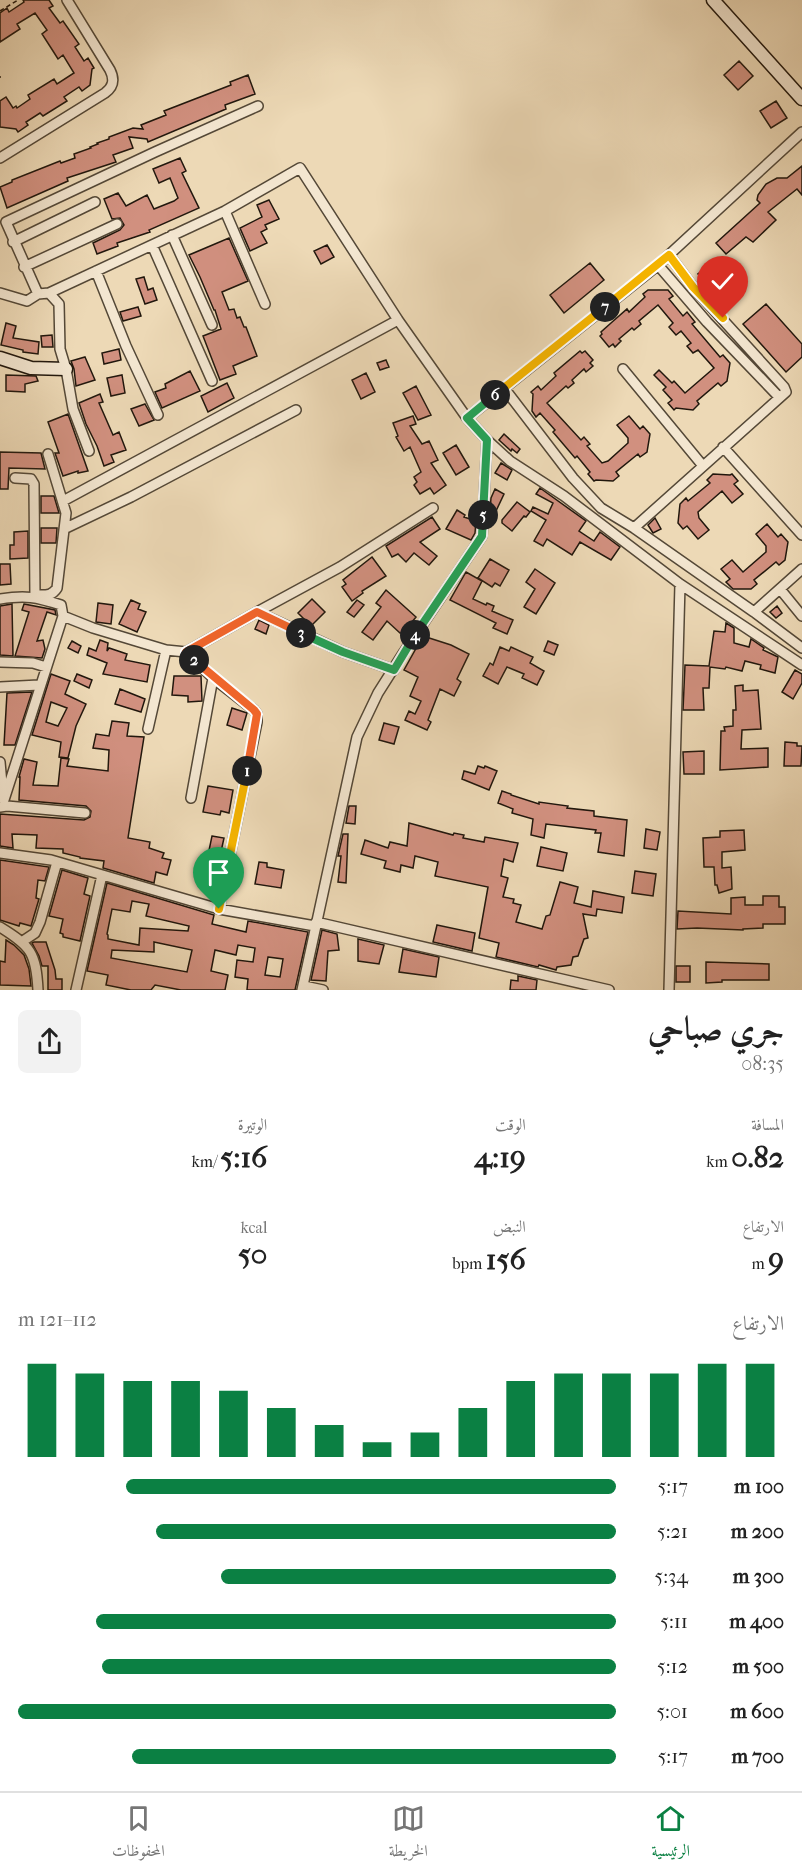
<!DOCTYPE html>
<html lang="ar">
<head>
<meta charset="utf-8">
<style>
  :root { --surface:#fff; --page:#f2f2f2; --text:#222; --muted:#767676; --line:#e0e0e0; --accent:#0b8043 }
  body { margin:0; font-family:"IM FELL French Canon",Amiri,serif; background:var(--page); color:var(--text); direction:rtl; height:100vh; display:flex; flex-direction:column; font-size:22px; white-space:nowrap }
  * { box-sizing:border-box; margin:0 }
  p { font-size:20px; color:var(--muted) }
  .icon { flex:none; width:33px; height:33px; fill:none; stroke:currentColor; stroke-width:2; stroke-linecap:round; stroke-linejoin:round }
  .map { position:relative; height:990px; overflow:hidden; direction:ltr }
  .sheet { display:flex; flex-direction:column; background:var(--surface); flex:1 }
  .sheet>* { flex:none }
  .pin { position:absolute; display:grid; place-items:center; width:51px; height:51px; color:#fff; margin:-62px -26px; border-radius:50% 50% 50% 0; rotate:-45deg; box-shadow:0 0 6px #0007 }
  .pin .icon { rotate:45deg }
  .km { position:absolute; width:30px; height:30px; margin:-15px; border-radius:50%; background:#222; color:#fff; font-size:16px; line-height:30px; text-align:center }
  .round { display:grid; place-items:center; flex:none; width:63px; height:63px; border-radius:9px; background:var(--page) }
  .overview { display:flex; align-items:center; justify-content:space-between; height:102px; padding:0 18px }
  h1 { font-size:33px; font-weight:700; line-height:45px }
  .figures { display:grid; grid-template-columns:repeat(3,1fr); gap:9px; height:102px; padding:6px 18px }
  .figures div { display:grid; align-content:center }
  .figures b { font-size:30px; font-weight:700 }
  .figures small { font-size:16px; font-weight:400 }
  .figures p { font-size:16px }
  .chart { height:168px; padding:12px 18px }
  .chart p { display:flex; justify-content:space-between }
  .chart svg { width:100%; height:108px; margin-top:6px; stroke:var(--accent); stroke-width:6 }
  ul { padding:0 18px; list-style:none; font-size:20px }
  li { display:grid; grid-template-columns:96px 72px 1fr; align-items:center; height:45px }
  li i { height:15px; border-radius:8px; background:var(--accent) }
  .menu { display:flex; justify-content:space-around; align-items:center; height:84px; border-top:2px solid var(--line); background:var(--surface); font-size:16px; color:var(--muted) }
  .menu a { display:grid; justify-items:center; gap:3px }
  .menu .on { color:var(--accent) }
  .map>svg:first-child { display:block }
  .building { fill:#d1907f; stroke:#21170d; stroke-width:1.5; fill-rule:evenodd }
  .lines { fill:none; stroke-linecap:round; stroke-linejoin:round }
  .street-casing { stroke:#544837; stroke-width:12 }
  .secondary-casing { stroke:#21170d; stroke-width:15 }
  .path { stroke:#21170d; stroke-width:1.5; stroke-dasharray:4.5 3; stroke-linecap:butt }
  .street { stroke:#f3e6d0; stroke-width:9 }
  .secondary { stroke:#f3e6d0; stroke-width:12 }
  .split-1-casing { stroke:#fff; stroke-width:12 }
  .split-2-casing { stroke:#fff; stroke-width:12 }
  .split-3-casing { stroke:#fff; stroke-width:12 }
  .split-4-casing { stroke:#fff; stroke-width:12 }
  .split-5-casing { stroke:#fff; stroke-width:12 }
  .split-6-casing { stroke:#fff; stroke-width:12 }
  .split-7-casing { stroke:#fff; stroke-width:12 }
  .split-8-casing { stroke:#fff; stroke-width:12 }
  .split-1 { stroke:#f5b400; stroke-width:8 }
  .split-2 { stroke:#f0652b; stroke-width:8 }
  .split-3 { stroke:#f0652b; stroke-width:8 }
  .split-4 { stroke:#22a559; stroke-width:8 }
  .split-5 { stroke:#22a559; stroke-width:8 }
  .split-6 { stroke:#22a559; stroke-width:8 }
  .split-7 { stroke:#f5b400; stroke-width:8 }
  .split-8 { stroke:#f5b400; stroke-width:8 }
</style>
</head>
<body>
<div class="map">
<svg width="802" height="990" viewBox="0 0 802 990">
  <rect width="100%" height="100%" fill="#edd9b6"/>
  <filter id="stains"><feTurbulence type="fractalNoise" baseFrequency=".00333" numOctaves="4"/><feColorMatrix values="0 0 0 0 .2 0 0 0 0 .09 0 0 0 0 .02 0 0 0 .5 -.17"/></filter>
  <radialGradient id="worn" r=".72"><stop offset=".6" stop-color="#630" stop-opacity="0"/><stop offset="1" stop-color="#630" stop-opacity=".3"/></radialGradient>
  <path class="building" d="M23 0H49L53 6 49 8 60 23 63 21 79 44 75 47 84 61 88 58 94 68 92 69 90 85 82 91 79 87 64 97 67 101 43 116 40 113 26 122 28 125 18 132 16 129 0 127V101L6 97 13 108 16 106 17 108 30 99 28 95 54 79 57 84 74 73 63 55 58 59 53 51 42 34 47 30 35 13 17 24 20 29 0 42V13L7 8 9 12 24 2Z
    M739 61 753 76 738 90 724 75Z
    M248 75 255 94 225 105 226 109 148 142 147 139 129 137 133 148 113 155 116 162 67 178 68 181 7 208 0 187 12 182V180L60 161 61 163 75 158 74 154 91 148 90 147 98 144 97 143 109 139V137L133 128 143 129 141 125 166 115 164 111 231 85 230 82Z
    M776 101 787 118 771 128 760 111Z
    M180 158 186 171 182 173 199 208 149 230 150 232 117 243 118 246 97 254 93 243 120 230 124 225 120 218 112 219 104 199 118 193 126 206 147 195 154 209 174 201 178 198 170 178 159 183 153 169Z
    M802 166V195L797 189 768 212 776 220 753 242 746 237 726 254 716 243 760 203 757 200 758 195 766 184 777 178H787Z
    M269 200 279 219 265 225 267 229 261 232 267 243 250 251 240 228 262 217 257 205Z
    M229 238 248 281 222 292 229 310 234 309 237 318 240 317 244 327H246L257 356 233 366 236 374 220 380 203 336 221 329 215 310H214L200 277 189 255Z
    M327 245 334 257 321 264 314 251Z
    M714 262 723 273 707 285 698 274Z
    M590 263 604 280 564 313 550 295Z
    M144 277 148 290 153 288 157 300 145 304 136 279Z
    M648 290H668L673 296 669 299 683 316 687 312 695 322 692 324 720 357 723 355 730 363 727 381 721 386 718 383 697 401 699 404 693 410 676 408 674 410 668 403 672 400 663 390 666 387 654 375 659 370 672 383 674 381 685 393 714 368 698 350 693 353 687 346 691 343 681 331 676 335 669 327 673 323 658 305 639 321 641 324 634 330 632 328 619 339 621 341 615 347 613 344 609 347 600 336 602 334 601 332 611 323 627 309 629 312 645 297 643 294Z
    M766 304 802 344V357L786 372 743 324Z
    M138 307 141 316 123 321 120 312Z
    M6 323 16 326 13 338 39 342 38 354 23 352V350L1 345Z
    M52 335 53 347H42L41 336Z
    M119 349 121 360 104 364 102 353Z
    M580 351 582 353 585 351 593 360 590 363 593 366 586 372 584 369 572 380 574 383 568 388 566 386 547 403 581 440 584 437 590 444 587 446 602 463 608 461 628 443V438L617 425 629 416 640 429 643 426 650 434 647 452 640 457 638 454 616 472 619 476 613 481 596 480 594 481 588 474 590 472 577 456 575 458 553 432 555 430 540 413 536 417 532 411 533 394 531 392 538 386 541 390 556 376 554 373Z
    M85 357 95 380 76 386 74 369 71 361Z
    M386 360 389 367 380 370 377 363Z
    M190 371 200 391 162 408 155 392 166 388 165 384Z
    M366 373 375 392 361 399 352 380Z
    M6 375 36 376 38 381 25 384V392L6 391Z
    M122 375 125 393 111 396 107 378Z
    M227 383 234 398 208 412 201 396Z
    M416 386 431 415 418 420 403 393Z
    M100 394 103 402 99 403 113 435 119 432 126 450 111 455 114 462 104 466 97 446 86 424 79 403Z
    M145 404 154 420 139 426 131 409Z
    M68 414 88 471 78 473V471L63 476 55 453H59L48 422Z
    M413 416 416 424 410 426 422 444 429 441 438 460 431 463 446 485 434 494 430 488 420 494 414 485 417 482 414 477 421 472 410 447 404 451 396 437 398 436 393 423Z
    M504 434 520 449 517 453 512 449 511 451 499 440Z
    M456 445 469 467 456 475 443 453Z
    M0 452 41 453 45 469 9 468 8 489H0Z
    M501 463 512 470 507 480 495 473Z
    M713 474 730 475 732 474 738 481 734 484 743 494 732 503 722 491 698 512 699 518 709 530 698 539 687 526 683 529 678 523 680 504 686 498 688 501 710 483 707 480Z
    M540 488 586 521 579 531 594 541 600 532 620 547 611 560 580 542 572 555 547 539 543 546 534 541 546 520 531 511 533 507 548 514 553 503 536 494Z
    M495 489 504 494 496 511 490 510 491 498Z
    M41 496H54L59 513H41Z
    M517 502 530 512 526 517 524 516 512 531 502 523V520Z
    M457 510 465 515 464 517 476 521 475 533 471 540 446 529Z
    M432 517 440 529 420 542 437 556 429 565 414 553 406 562 398 554 392 557 386 546Z
    M655 518 661 529 653 533 648 525Z
    M767 524 778 537 781 534 788 542 785 560 779 565 776 562 754 580 757 584 751 589H733L726 582 730 579 721 569 732 560 743 572 766 552V546L756 534Z
    M41 528H57L56 543H41Z
    M28 531V558L10 559V545H14V532Z
    M372 557 386 576 362 591 363 593 352 601 342 587 346 584 343 580Z
    M490 559 509 570 500 586 495 583 492 587 478 578Z
    M0 564H10L11 584 0 585Z
    M535 569 555 583 536 614 524 607 535 589 526 582Z
    M466 572 482 581 473 599 486 605 487 603 494 606 492 611 513 620 507 634 493 628 496 623 450 600Z
    M386 590 416 617 403 633H400L387 621 373 640 362 632 381 607 376 603Z
    M312 599 325 612 311 626 298 613Z
    M131 600 140 604 138 609 146 612 137 632 119 624Z
    M357 600 364 605 354 617 347 612Z
    M98 603 113 605 111 624 96 622Z
    M12 604 13 656 0 655V606Z
    M24 604 55 610 56 615 47 612 37 641 43 640 45 649 42 658 15 656 29 612 22 610Z
    M777 606 782 613 776 618 770 612Z
    M259 620 269 625 266 634 255 629Z
    M726 623 734 628V643L749 647 751 639 764 648 763 650 778 657 775 673 760 669 761 665 745 661 742 671 726 667 725 669 710 667 709 688H703L704 710H683L685 665 709 666 714 631 725 632Z
    M423 636 451 645 469 654 457 679 461 682 454 696 440 689 428 720 431 722 427 730 405 720 409 711 415 714 421 701 410 696 418 677 404 670Z
    M100 640 108 643 107 651 109 648 127 654 125 660 150 665 147 682 103 674 107 663 87 655 89 648 96 651Z
    M72 641 81 646 78 653 68 648Z
    M548 641 558 645 554 655 544 651Z
    M500 647 509 651 511 647 533 657 530 663 544 671 537 685 522 678 524 674 507 667 498 684 483 676 490 663 493 665Z
    M795 670 802 674V683L793 699 782 692Z
    M51 674 70 681 65 694 86 704 76 726 68 758 59 757 61 742 32 735ZM51 702 67 708 58 726 46 722Z
    M77 674 92 680 89 688 74 681Z
    M174 676H201L202 701 188 702V696L172 695Z
    M743 685V691L758 690 761 729 742 730 741 749 768 748V767L720 770 721 731H725L724 727 733 726V710H736L735 686Z
    M120 689 145 699 141 712 115 704Z
    M32 692 15 745H4L7 693Z
    M232 708 247 713 242 730 227 725Z
    M112 721 129 723 127 736 144 737 128 838 150 842 149 848 164 853 162 858 171 860 167 875 156 872 154 883 103 868 104 861 80 858V857L63 853V849L36 848 37 835 12 834 13 848 0 846V814L84 820 90 817 91 811 86 806 19 800 20 777H19L24 759 37 762 33 785 58 786 61 758 69 759 67 766 108 771 109 750 93 748 96 734 109 736Z
    M384 723 399 727 394 744 379 740Z
    M785 742 797 743V746H802L801 766H784Z
    M704 751V774H684L683 752Z
    M478 766 484 768 485 766 497 771 489 790 462 779 464 771 475 774Z
    M208 786 233 790 229 813 221 811 220 815 203 812Z
    M502 791 511 794V795L539 804V802L568 806 567 808 594 811V816L627 820 624 856 598 852 601 833H595L596 830 546 824 544 838 531 835 533 819 512 813 513 809 498 803Z
    M349 806H356L355 824 346 823Z
    M409 823 453 835 454 833 464 835 463 838 484 842 485 837 518 843 513 862 504 859 501 876 508 878 503 897 514 899 513 903 521 905 516 922 542 929 546 916 550 915 560 882 578 887 574 903 591 907 593 891 624 897 622 913 597 909 596 916 583 914 588 938 584 939 578 956 573 957 571 965 557 967 556 970 539 965 538 967 496 957 499 943 479 938 488 887 435 876 438 862 415 856 413 868 401 865 400 872 384 868 386 861 361 854 365 840 388 848 390 842 407 846Z
    M646 829 660 832 657 850 644 848Z
    M744 830 745 850 722 852V868L731 867 732 889 719 893 717 885H715L714 867H704L703 838 720 837V831Z
    M343 834H348L346 883 338 882 341 856H338Z
    M212 836 224 838 217 870 210 869 211 861 207 860Z
    M541 847 567 853 563 871 537 866Z
    M0 860 49 867 45 881 38 880 36 898 39 899 31 926 20 923 19 926 0 920Z
    M259 862 267 863V867L284 870 281 888 255 884Z
    M62 870 88 878 84 894 90 896 80 941 63 937V934L60 933 63 919 49 916Z
    M635 871 656 874 653 896 632 893Z
    M107 883 214 915 212 924 246 932 248 921 308 932 295 990H247L248 979 235 977 237 960 253 962 255 948 238 945 236 955 215 950 211 971 228 975 225 990H181L155 985 151 990H131L106 985 108 975 87 971ZM132 901 149 904 146 916 189 926 188 931 140 928 139 945 108 939V935L107 934 112 909 130 912ZM154 942 192 950 187 972 111 958 112 950 154 952ZM268 957 283 959 280 977 265 975Z
    M763 896H779V907H785V924H763V928L743 929V930L697 928 677 929 678 911 731 914V898L745 897V905H763Z
    M437 925 475 933 472 951 433 942Z
    M322 930 337 934 339 950 328 951 326 981 311 980Z
    M358 939 384 945 379 964 358 961Z
    M6 940 14 945 24 955 29 969 31 986 0 985V961L5 962Z
    M34 942H46L55 970 56 979H62V990H48V966H42L39 956 32 943Z
    M403 949 439 957 436 977 399 972Z
    M706 962 769 964V980H722V982L706 983Z
    M676 966H690V982H676Z
    M518 976 537 980 536 990H510L511 980 518 981Z"/>
  <g class="lines">
    <g class="street-casing">
      <path id="street" d="M0 158 105 93C113 87 115 80 110 70L67 0
        M225 211 265 304
        M172 235 212 325
        M13 242 95 202
        M152 245 212 381
        M658 265 707 322 779 397
        M24 267 117 224
        M96 271 126 346 158 415
        M0 293 27 301 38 294 49 293 225 211 300 168 398 320 467 418 487 440 510 461 564 496 680 584 802 665
        M49 293 59 304 60 349 66 369 73 409 89 451
        M38 294 6 222 155 152 258 106
        M623 369 703 466
        M504 388 573 478 601 508 634 528 754 612 802 648
        M467 418 658 265 802 132
        M723 447 802 535
        M15 478 31 479 34 484 35 597
        M63 501 398 320
        M66 528 131 497 296 410
        M634 528 786 392 784 387 693 287 669 255
        M780 589 802 616
        M37 595C46 595 52 596 57 588L66 513 48 454
        M0 599C26 595 36 597 61 605L63 616 93 628 166 650 186 652 257 612 343 652 394 670
        M257 612 340 567 433 508
        M754 612 802 569
        M186 652 213 678 191 798
        M0 662 33 663 46 667
        M213 678 254 710 257 714V722L219 909
        M0 687 39 685
        M148 729 166 650
        M0 762 3 795
        M4 800 63 616
        M0 807 7 806 85 813
        M0 853 51 860 219 909 315 926
        M316 922 609 990
        M0 927C31 946 36 953 38 990
        M23 941 35 933 40 922 57 862
        M304 986 323 990
        M76 990 102 875
        M302 990 357 737 378 693 404 652 482 536 487 440
        M669 990 680 584"/>
    </g>
    <g class="secondary-casing">
      <path id="secondary" d="M713 0 802 99
        M0 358 31 368 66 369"/>
    </g>
    <path class="path" d="M0 11 18 0
      M0 77H1"/>
    <use href="#street" class="street"/>
    <use href="#secondary" class="secondary"/>
  </g>
  <g class="lines">
    <g class="split-1-casing">
      <path id="split-1" d="M219 909 247 771"/>
    </g>
    <g class="split-2-casing">
      <path id="split-2" d="M194 660 254 710 257 714 247 771"/>
    </g>
    <g class="split-3-casing">
      <path id="split-3" d="M194 660 186 652 257 612 301 633"/>
    </g>
    <g class="split-4-casing">
      <path id="split-4" d="M301 633 343 652 394 670 415 635"/>
    </g>
    <g class="split-5-casing">
      <path id="split-5" d="M415 635 482 536 483 515"/>
    </g>
    <g class="split-6-casing">
      <path id="split-6" d="M483 515 487 440 467 418 495 395"/>
    </g>
    <g class="split-7-casing">
      <path id="split-7" d="M495 395 605 307"/>
    </g>
    <g class="split-8-casing">
      <path id="split-8" d="M605 307 669 255 693 287 723 318"/>
    </g>
    <use href="#split-1" class="split-1"/>
    <use href="#split-2" class="split-2"/>
    <use href="#split-3" class="split-3"/>
    <use href="#split-4" class="split-4"/>
    <use href="#split-5" class="split-5"/>
    <use href="#split-6" class="split-6"/>
    <use href="#split-7" class="split-7"/>
    <use href="#split-8" class="split-8"/>
  </g>
  <rect width="100%" height="100%" filter="url(#stains)"/>
  <rect width="100%" height="100%" fill="url(#worn)"/>
</svg>
<div class="pin" style="left:219px;top:909px;background:#1e9e55"><svg class="icon" aria-label="arrive" viewBox="0 0 24 24"><path d="M6 21V4h12l-3 4 3 4H6"/></svg></div>
<div class="pin" style="left:723px;top:318px;background:#d93025"><svg class="icon" aria-label="check" viewBox="0 0 24 24"><path d="M5 12l5 5 9-10"/></svg></div>
<b class="km" style="left:247px;top:771px">1</b>
<b class="km" style="left:194px;top:660px">2</b>
<b class="km" style="left:301px;top:633px">3</b>
<b class="km" style="left:415px;top:635px">4</b>
<b class="km" style="left:483px;top:515px">5</b>
<b class="km" style="left:495px;top:395px">6</b>
<b class="km" style="left:605px;top:307px">7</b>
</div>
<section class="sheet">
<div class="overview"><div><h1>جري صباحي</h1><p>08:35</p></div><a class="round"><svg class="icon" aria-label="share" viewBox="0 0 24 24"><path d="M12 15V3M7 8l5-5 5 5M5 13v7h14v-7"/></svg></a></div>
<div class="figures">
<div><p>المسافة</p><b>0.82<small> km</small></b></div>
<div><p>الوقت</p><b>4:19</b></div>
<div><p>الوتيرة</p><b>5:16<small> /km</small></b></div>
</div>
<div class="figures">
<div><p>الارتفاع</p><b>9<small> m</small></b></div>
<div><p>النبض</p><b>156<small> bpm</small></b></div>
<div><p>kcal</p><b>50</b></div>
</div>
<div class="chart"><p><span>الارتفاع</span>112–121 m</p>
<svg viewBox="0 0 160 44" preserveAspectRatio="none"><path d="M5 44V6M15 44V10M25 44V13M35 44V13M45 44V17M55 44V24M65 44V31M75 44V38M85 44V34M95 44V24M105 44V13M115 44V10M125 44V10M135 44V10M145 44V6M155 44V6"/></svg>
</div>
<ul>
<li><b>100 m</b>5:17<i style="width:82%"></i></li>
<li><b>200 m</b>5:21<i style="width:77%"></i></li>
<li><b>300 m</b>5:34<i style="width:66%"></i></li>
<li><b>400 m</b>5:11<i style="width:87%"></i></li>
<li><b>500 m</b>5:12<i style="width:86%"></i></li>
<li><b>600 m</b>5:01<i style="width:100%"></i></li>
<li><b>700 m</b>5:17<i style="width:81%"></i></li>
</ul>
</section>
<nav class="menu">
<a class="on"><svg class="icon" aria-label="home" viewBox="0 0 24 24"><path d="M3 11l9-7 9 7M6 9v11h12V9"/></svg>الرئيسية</a>
<a><svg class="icon" aria-label="map" viewBox="0 0 24 24"><path d="M3 6l6-2 6 2 6-2v14l-6 2-6-2-6 2zM9 4v14M15 6v14"/></svg>الخريطة</a>
<a><svg class="icon" aria-label="saved" viewBox="0 0 24 24"><path d="M7 4h10v16l-5-4-5 4z"/></svg>المحفوظات</a>
</nav>
</body>
</html>
